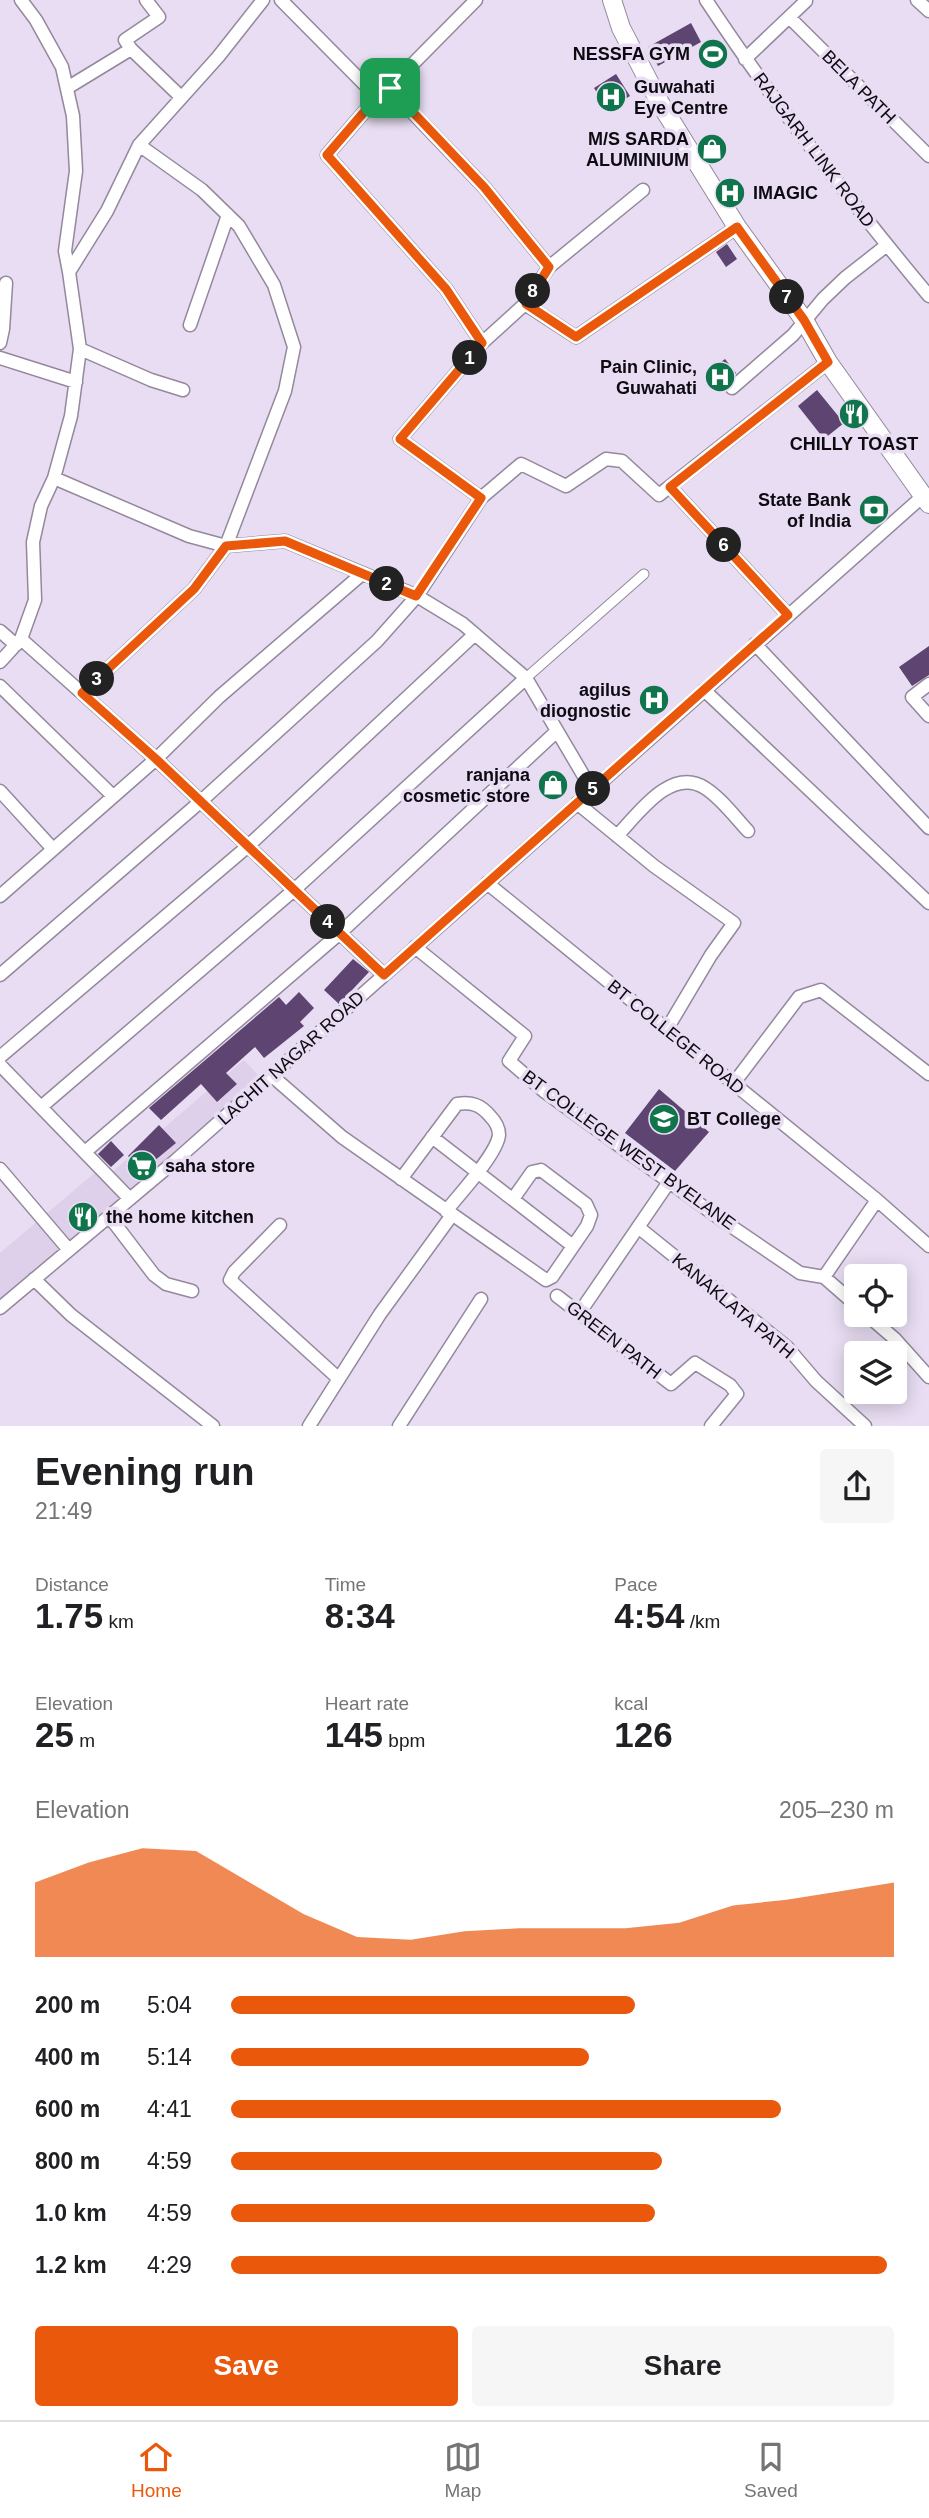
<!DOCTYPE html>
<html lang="en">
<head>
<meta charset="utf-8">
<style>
  :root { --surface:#fff; --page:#f6f6f6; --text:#202124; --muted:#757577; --line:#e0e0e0; --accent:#ea580c }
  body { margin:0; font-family:Arial,sans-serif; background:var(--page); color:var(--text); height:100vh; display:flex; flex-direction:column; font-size:26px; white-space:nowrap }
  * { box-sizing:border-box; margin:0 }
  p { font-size:23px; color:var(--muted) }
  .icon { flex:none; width:38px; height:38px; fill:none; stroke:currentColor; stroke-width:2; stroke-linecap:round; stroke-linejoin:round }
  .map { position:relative; height:1426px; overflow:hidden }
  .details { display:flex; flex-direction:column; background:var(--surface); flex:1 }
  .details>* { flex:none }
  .fabs { position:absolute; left:844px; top:1264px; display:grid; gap:14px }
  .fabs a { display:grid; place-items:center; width:63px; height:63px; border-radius:7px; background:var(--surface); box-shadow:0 4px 18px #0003; font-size:35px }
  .pin { position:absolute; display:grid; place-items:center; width:60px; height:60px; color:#fff; margin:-30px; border-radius:14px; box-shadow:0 4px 10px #0006 }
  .km { position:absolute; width:35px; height:35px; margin:-18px; border-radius:50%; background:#222; color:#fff; font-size:19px; line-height:35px; text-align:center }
  .round { display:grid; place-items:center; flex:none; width:74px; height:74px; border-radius:7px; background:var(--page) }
  .overview { display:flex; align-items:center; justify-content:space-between; height:119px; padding:0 35px }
  h1 { font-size:38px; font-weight:800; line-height:52px }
  .figures { display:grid; grid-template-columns:repeat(3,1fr); gap:10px; height:119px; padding:7px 35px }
  .figures div { display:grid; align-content:center }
  .figures b { font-size:35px; font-weight:800 }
  .figures small { font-size:19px; font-weight:400 }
  .figures p { font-size:19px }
  .chart { height:196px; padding:14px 35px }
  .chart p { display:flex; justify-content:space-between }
  .chart svg { width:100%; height:126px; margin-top:7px; fill:var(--accent); opacity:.7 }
  .button { display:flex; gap:14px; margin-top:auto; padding:14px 35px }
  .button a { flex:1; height:80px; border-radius:7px; background:var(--accent); color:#fff; font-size:28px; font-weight:800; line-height:80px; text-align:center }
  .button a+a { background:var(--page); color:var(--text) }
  ul { padding:0 35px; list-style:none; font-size:23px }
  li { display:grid; grid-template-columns:112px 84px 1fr; align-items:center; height:52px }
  li i { height:18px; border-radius:9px; background:var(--accent) }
  .tab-bar { display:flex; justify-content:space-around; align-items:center; height:98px; border-top:2px solid var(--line); background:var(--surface); font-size:19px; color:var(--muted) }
  .tab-bar a { display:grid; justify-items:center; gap:4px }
  .tab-bar .on { color:var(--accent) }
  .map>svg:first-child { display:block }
  .built { fill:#decfeb }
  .building { fill:#5e4470 }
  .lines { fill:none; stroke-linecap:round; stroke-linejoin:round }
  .pedestrian-casing { stroke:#93889c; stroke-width:11 }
  .minor-casing { stroke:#93889c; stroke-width:15 }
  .secondary-casing { stroke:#93889c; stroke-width:20 }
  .pedestrian { stroke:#fff; stroke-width:9 }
  .minor { stroke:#fff; stroke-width:12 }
  .secondary { stroke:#fff; stroke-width:18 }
  .route-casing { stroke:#fff; stroke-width:14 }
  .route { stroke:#ea580c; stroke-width:9 }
  .labels { text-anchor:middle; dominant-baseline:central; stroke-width:7; stroke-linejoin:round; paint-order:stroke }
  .poi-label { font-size:18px; font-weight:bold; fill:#0e0a11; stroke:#e8ddf2; text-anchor:end }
  .street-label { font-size:18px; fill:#0e0a11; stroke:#e8ddf2 }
</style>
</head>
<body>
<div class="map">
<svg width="929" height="1426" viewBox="0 0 929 1426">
  <rect width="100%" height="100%" fill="#e8ddf2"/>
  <path class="built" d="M244 1060 260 1077 133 1189 128 1187 113 1171Z
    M97 1171 120 1195V1200L0 1302V1253Z"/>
  <path class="building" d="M691 23 701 42 658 66 648 47Z
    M616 74 630 96 608 110 594 88Z
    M727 244 737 259 726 267 716 252Z
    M725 359 736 373 718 392 705 374Z
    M817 390 844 423 824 439 798 406Z
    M929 646V675L912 686 899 667Z
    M353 959 369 972 339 1004 324 990Z
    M299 992 314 1008 300 1022 304 1026 264 1058 255 1047 226 1073 237 1084 217 1102 201 1084 161 1120 149 1108 279 997 286 1005Z
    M659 1089 709 1132 675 1171 625 1133Z
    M159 1125 176 1143 142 1171 128 1156Z
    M111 1141 124 1155 111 1167 98 1154Z"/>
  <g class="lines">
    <g class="pedestrian-casing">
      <path id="pedestrian" d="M526 678 644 574"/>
    </g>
    <g class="minor-casing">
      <path id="minor" d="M21 0 36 20 62 67 73 116 76 171 65 251 69 272
        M281 0 377 97
        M476 0 389 88 377 97 327 155 446 289 482 343
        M706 0C774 103 850 201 929 296
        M917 0 929 11
        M790 18 929 156
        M131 49 181 97
        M745 59 806 1 805 0
        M67 88 131 49 125 40 159 17 146 0
        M389 88 484 187 549 267 525 304
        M549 267 643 190
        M190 325 228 215
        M0 343 3 329 6 283
        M80 349 151 380 183 390
        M0 358 76 382
        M732 388 793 335 823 299 845 278 887 245
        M54 478 189 536 226 546 285 541 417 596 481 498 400 439 482 343 525 304 576 337 737 227
        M670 487 788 615
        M481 498 521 464 566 486 606 459 622 461 659 495 828 362
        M0 631 16 645
        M21 639 156 759 384 975
        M755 644 929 828
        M0 662 21 639 35 600 33 542 41 506 54 478 71 416 80 349 69 272 107 211 139 145 218 57 263 0
        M929 684 912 697 929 716
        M0 686 113 796
        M704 690 929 903
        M82 693 194 589 226 546 285 391 294 347 274 285 239 226 202 190 139 145
        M0 791 53 849
        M577 803 654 866 734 923 711 955 667 1029
        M617 836C638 814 671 766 705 788 721 798 735 817 748 831
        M487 883 877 1200 929 1246
        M0 896 156 759 219 697 362 574
        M415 947 525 1036 509 1061 545 1092 719 1218 800 1273 824 1277 856 1305
        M0 975 200 802 377 641 417 596 463 624 526 678 592 790
        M0 1057 247 847 475 634
        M0 1065 130 1199
        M271 1075 342 1137 546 1280 552 1277 587 1226 591 1215 586 1204 541 1170 532 1172 513 1199
        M734 1083 799 997 821 990 929 1074
        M41 1107 294 890 526 678
        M432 1137 573 1246
        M85 1152 340 933 557 731
        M0 1169 69 1250
        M401 1179 457 1104C471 1102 480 1104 490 1116 495 1121 499 1127 499 1135 497 1154 459 1195 446 1211
        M109 1216 154 1275 166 1284 192 1291
        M280 1225 234 1272 230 1280 339 1379
        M638 1227 787 1347 816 1381 865 1426
        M824 1277 877 1200
        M34 1279 71 1315 213 1426
        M557 1296 671 1384 695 1363 730 1385 737 1394 711 1426
        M0 1308 175 1161 923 496
        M580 1312 669 1182
        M866 1314 895 1339 929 1377
        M309 1426 380 1314 452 1215
        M399 1426 481 1299"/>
    </g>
    <g class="secondary-casing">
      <path id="secondary" d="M612 0 621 28 660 103 737 227 804 320 828 362 929 504"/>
    </g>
    <use href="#pedestrian" class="pedestrian"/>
    <use href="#minor" class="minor"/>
    <use href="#secondary" class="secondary"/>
  </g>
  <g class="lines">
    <g class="route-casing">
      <path id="route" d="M390 88 484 187 549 267 526 304 576 337 737 227 804 320 828 362 670 487 788 615 384 975 156 759 82 693 194 589 226 546 285 541 416 596 481 498 400 439 482 343 446 289 327 155 377 97Z"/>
    </g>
    <use href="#route" class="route"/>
  </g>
  <defs>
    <g id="stadium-disc" transform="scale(1.575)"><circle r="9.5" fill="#10754d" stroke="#e8ddf2"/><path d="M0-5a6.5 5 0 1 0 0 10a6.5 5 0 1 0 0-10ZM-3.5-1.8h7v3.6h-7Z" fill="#fff"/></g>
    <g id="hospital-disc" transform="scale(1.575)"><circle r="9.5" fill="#10754d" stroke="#e8ddf2"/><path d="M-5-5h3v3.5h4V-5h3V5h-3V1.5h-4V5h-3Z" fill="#fff"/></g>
    <g id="shop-disc" transform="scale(1.575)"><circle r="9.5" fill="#10754d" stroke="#e8ddf2"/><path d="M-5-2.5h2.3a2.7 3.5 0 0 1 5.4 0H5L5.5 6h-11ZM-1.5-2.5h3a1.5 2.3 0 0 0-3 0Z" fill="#fff"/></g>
    <g id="restaurant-disc" transform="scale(1.575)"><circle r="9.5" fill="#10754d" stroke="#e8ddf2"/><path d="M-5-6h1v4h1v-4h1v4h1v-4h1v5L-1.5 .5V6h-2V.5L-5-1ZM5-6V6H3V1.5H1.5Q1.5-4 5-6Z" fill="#fff"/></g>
    <g id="bank-disc" transform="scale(1.575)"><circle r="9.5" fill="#10754d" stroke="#e8ddf2"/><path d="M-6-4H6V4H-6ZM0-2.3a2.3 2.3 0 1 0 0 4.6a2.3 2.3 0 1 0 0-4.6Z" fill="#fff"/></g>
    <g id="university-disc" transform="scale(1.575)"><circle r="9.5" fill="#10754d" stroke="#e8ddf2"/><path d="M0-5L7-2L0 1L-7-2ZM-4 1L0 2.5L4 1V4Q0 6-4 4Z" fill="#fff"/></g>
    <g id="supermarket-disc" transform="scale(1.575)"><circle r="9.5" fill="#10754d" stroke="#e8ddf2"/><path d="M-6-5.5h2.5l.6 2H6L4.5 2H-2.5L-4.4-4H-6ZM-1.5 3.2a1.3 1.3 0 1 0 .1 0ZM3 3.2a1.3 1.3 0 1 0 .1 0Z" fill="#fff"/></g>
  </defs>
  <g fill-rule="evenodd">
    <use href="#stadium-disc" x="713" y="54"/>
    <use href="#hospital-disc" x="611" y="97"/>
    <use href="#shop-disc" x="712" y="149"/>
    <use href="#hospital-disc" x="730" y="193"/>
    <use href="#hospital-disc" x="720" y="377"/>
    <use href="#restaurant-disc" x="854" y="414"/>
    <use href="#bank-disc" x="874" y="510"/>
    <use href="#hospital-disc" x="654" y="700"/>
    <use href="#shop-disc" x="553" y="785"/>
    <use href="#university-disc" x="664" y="1119"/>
    <use href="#supermarket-disc" x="142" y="1166"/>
    <use href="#restaurant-disc" x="83" y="1217"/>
  </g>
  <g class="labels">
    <g class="poi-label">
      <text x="690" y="54">NESSFA GYM</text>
      <text x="634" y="87" text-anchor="start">Guwahati<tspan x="634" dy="21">Eye Centre</tspan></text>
      <text x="689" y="139">M/S SARDA<tspan x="689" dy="21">ALUMINIUM</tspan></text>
      <text x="753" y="193" text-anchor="start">IMAGIC</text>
      <text x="697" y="367">Pain Clinic,<tspan x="697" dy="21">Guwahati</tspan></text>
      <text x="854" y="444" text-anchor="middle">CHILLY TOAST</text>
      <text x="851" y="500">State Bank<tspan x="851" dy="21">of India</tspan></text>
      <text x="631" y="690">agilus<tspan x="631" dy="21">diognostic</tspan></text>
      <text x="530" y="775">ranjana<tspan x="530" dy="21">cosmetic store</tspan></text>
      <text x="687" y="1119" text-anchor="start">BT College</text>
      <text x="165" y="1166" text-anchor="start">saha store</text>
      <text x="106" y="1217" text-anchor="start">the home kitchen</text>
    </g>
    <g class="street-label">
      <text transform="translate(859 87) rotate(45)">BELA PATH</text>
      <text transform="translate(814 150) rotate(53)">RAJGARH LINK ROAD</text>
      <text transform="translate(676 1037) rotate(39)">BT COLLEGE ROAD</text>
      <text transform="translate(291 1058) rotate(-42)">LACHIT NAGAR ROAD</text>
      <text transform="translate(629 1150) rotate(36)">BT COLLEGE WEST BYELANE</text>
      <text transform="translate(733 1306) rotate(40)">KANAKLATA PATH</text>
      <text transform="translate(614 1340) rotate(38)">GREEN PATH</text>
    </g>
  </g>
</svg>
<div class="fabs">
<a><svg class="icon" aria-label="locate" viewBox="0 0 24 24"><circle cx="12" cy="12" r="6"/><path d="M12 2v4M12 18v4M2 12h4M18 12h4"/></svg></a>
<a><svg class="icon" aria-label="layers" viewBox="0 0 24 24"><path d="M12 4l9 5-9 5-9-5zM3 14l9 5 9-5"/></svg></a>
</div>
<div class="pin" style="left:390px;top:88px;background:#1e9e55"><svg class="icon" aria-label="arrive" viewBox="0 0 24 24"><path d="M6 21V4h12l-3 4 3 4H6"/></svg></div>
<b class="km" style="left:470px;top:358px">1</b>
<b class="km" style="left:387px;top:584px">2</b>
<b class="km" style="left:97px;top:679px">3</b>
<b class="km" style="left:328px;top:922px">4</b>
<b class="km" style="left:593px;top:789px">5</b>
<b class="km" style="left:724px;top:545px">6</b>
<b class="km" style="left:787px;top:297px">7</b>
<b class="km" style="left:533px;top:291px">8</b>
</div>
<section class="details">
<div class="overview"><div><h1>Evening run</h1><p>21:49</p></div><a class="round"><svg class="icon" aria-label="share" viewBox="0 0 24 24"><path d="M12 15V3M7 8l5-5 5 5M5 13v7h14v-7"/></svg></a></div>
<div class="figures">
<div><p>Distance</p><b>1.75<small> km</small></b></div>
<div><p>Time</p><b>8:34</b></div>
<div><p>Pace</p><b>4:54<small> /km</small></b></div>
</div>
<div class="figures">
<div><p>Elevation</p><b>25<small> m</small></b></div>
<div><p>Heart rate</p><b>145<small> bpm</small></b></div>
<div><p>kcal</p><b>126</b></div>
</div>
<div class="chart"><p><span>Elevation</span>205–230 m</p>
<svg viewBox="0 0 160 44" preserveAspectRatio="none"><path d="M0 44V18L10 11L20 6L30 7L40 18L50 29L60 37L70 38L80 35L90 34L100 34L110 34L120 32L130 26L140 24L150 21L160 18V44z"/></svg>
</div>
<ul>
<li><b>200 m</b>5:04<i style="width:61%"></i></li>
<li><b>400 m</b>5:14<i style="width:54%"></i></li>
<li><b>600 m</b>4:41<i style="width:83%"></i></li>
<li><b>800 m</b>4:59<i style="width:65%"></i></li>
<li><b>1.0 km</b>4:59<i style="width:64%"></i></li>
<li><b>1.2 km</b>4:29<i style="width:99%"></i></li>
</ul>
<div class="button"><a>Save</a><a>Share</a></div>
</section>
<nav class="tab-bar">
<a class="on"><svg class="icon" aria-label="home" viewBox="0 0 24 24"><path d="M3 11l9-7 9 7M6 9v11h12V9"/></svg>Home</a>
<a><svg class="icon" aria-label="map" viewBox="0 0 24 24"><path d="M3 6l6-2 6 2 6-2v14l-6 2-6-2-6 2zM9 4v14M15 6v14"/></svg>Map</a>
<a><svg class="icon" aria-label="saved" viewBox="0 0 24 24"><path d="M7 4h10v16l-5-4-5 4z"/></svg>Saved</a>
</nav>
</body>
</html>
